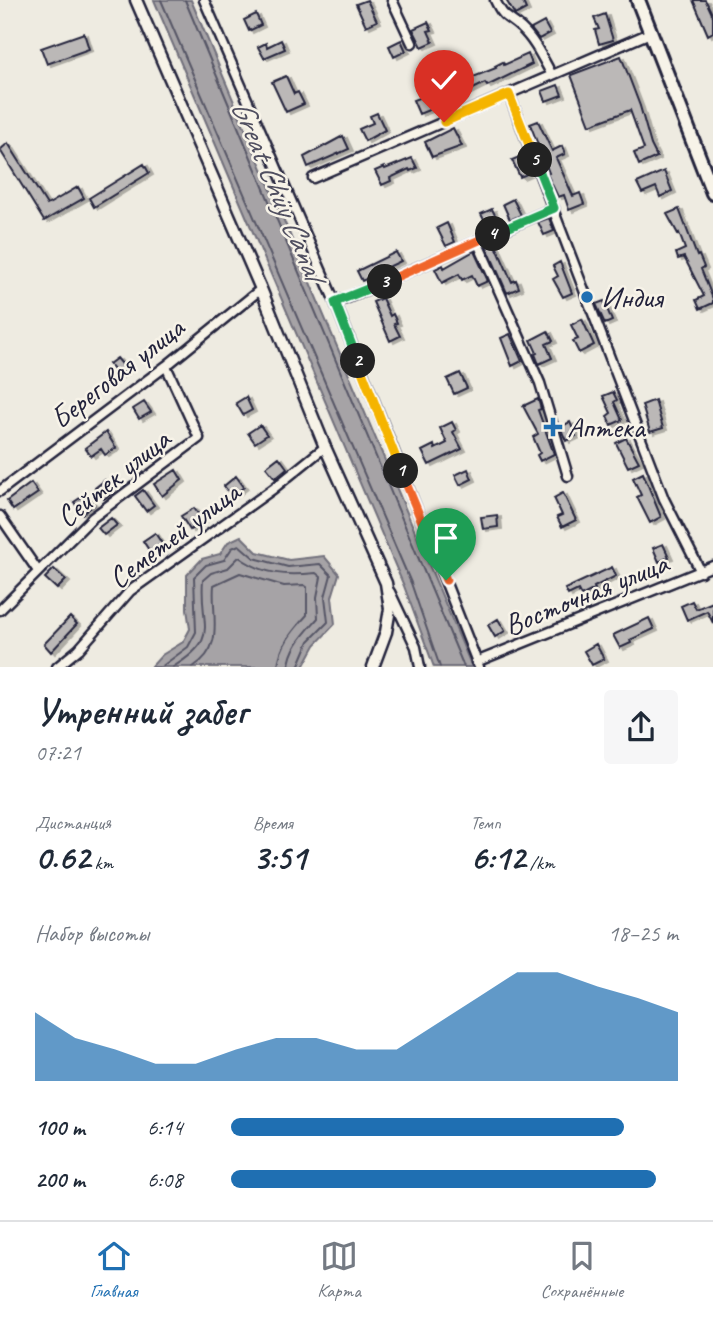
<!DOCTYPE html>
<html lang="ru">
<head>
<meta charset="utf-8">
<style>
  :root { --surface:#fff; --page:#f6f6f7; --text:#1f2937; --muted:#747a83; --line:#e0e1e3; --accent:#1f6fb2 }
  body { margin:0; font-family:Caveat,sans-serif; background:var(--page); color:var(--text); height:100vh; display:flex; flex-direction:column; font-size:26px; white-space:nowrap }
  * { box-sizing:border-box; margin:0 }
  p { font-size:23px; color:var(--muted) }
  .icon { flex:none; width:38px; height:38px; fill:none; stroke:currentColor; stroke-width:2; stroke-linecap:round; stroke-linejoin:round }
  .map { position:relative; height:667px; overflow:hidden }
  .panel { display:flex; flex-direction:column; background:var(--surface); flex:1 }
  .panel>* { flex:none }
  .pin { position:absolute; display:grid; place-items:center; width:60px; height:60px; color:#fff; margin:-72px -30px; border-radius:50% 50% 50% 0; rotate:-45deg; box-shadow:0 0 7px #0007 }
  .pin .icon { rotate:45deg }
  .km { position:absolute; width:35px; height:35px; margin:-18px; border-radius:50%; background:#222; color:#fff; font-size:19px; line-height:35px; text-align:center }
  .round { display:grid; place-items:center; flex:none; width:74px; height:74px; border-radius:7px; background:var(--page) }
  .summary { display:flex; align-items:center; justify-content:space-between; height:119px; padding:0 35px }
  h1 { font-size:38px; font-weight:800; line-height:52px }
  .stats { display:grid; grid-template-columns:repeat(3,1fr); gap:10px; height:119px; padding:7px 35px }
  .stats div { display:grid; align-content:center }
  .stats b { font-size:35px; font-weight:800 }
  .stats small { font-size:19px; font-weight:400 }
  .stats p { font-size:19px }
  .chart { height:196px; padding:14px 35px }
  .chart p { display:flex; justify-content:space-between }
  .chart svg { width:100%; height:126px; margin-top:7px; fill:var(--accent); opacity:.7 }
  ul { padding:0 35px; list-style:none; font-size:23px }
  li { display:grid; grid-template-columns:112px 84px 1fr; align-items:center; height:52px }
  li i { height:18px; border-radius:9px; background:var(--accent) }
  .tabs { display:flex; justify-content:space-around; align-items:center; height:98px; border-top:2px solid var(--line); background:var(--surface); font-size:19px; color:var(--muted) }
  .tabs a { display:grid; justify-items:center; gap:4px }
  .tabs .current { color:var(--accent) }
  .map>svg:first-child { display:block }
  .water { fill:#a6a3a6; stroke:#716f7b; stroke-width:2 }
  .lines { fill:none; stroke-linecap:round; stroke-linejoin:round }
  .shore { stroke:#575666; stroke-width:2 }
  .building { fill:#bbb8b7; stroke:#22223b; stroke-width:2; filter:url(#shadow) }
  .minor-casing { stroke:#22223b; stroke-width:13 }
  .tertiary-casing { stroke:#22223b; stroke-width:15 }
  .primary-casing { stroke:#22223b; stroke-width:18 }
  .minor { stroke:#f7f3e8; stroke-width:8 }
  .tertiary { stroke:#f7f3e8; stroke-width:10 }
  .primary { stroke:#f7f3e8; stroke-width:12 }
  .split-1-casing { stroke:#fff; stroke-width:14 }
  .split-2-casing { stroke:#fff; stroke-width:14 }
  .split-3-casing { stroke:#fff; stroke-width:14 }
  .split-4-casing { stroke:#fff; stroke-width:14 }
  .split-5-casing { stroke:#fff; stroke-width:14 }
  .split-6-casing { stroke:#fff; stroke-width:14 }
  .split-1 { stroke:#f0652b; stroke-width:9 }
  .split-2 { stroke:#f5b400; stroke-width:9 }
  .split-3 { stroke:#22a559; stroke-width:9 }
  .split-4 { stroke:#f0652b; stroke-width:9 }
  .split-5 { stroke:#22a559; stroke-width:9 }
  .split-6 { stroke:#f5b400; stroke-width:9 }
  .poi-dot { fill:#1f6fb2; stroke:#f7f3e8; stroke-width:2.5 }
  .labels { text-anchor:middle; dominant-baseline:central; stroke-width:5; stroke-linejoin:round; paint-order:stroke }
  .poi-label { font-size:30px; fill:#22223b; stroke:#f7f3e8; text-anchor:start }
  .street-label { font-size:30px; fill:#22223b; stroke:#f7f3e8 }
  .water-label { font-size:32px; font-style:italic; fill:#504f60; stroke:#f7f3e8 }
</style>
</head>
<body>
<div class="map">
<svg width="713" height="667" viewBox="0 0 713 667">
  <defs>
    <filter id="shadow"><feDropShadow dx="4" dy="2" stdDeviation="0" flood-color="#0004"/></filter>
  </defs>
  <rect width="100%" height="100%" fill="#eeebe1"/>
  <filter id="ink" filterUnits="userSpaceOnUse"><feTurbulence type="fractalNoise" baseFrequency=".0143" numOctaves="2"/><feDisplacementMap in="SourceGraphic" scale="14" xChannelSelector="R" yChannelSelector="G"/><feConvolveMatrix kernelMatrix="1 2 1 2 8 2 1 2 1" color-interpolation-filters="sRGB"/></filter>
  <g filter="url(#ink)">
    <path class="water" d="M154 0H191L472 667H434L404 586Z
      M241 536 257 552 289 560 324 556 339 574 332 597 335 624 315 645 303 667H151L162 655 183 642 190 629 187 609V575L202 559 220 554 228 542Z"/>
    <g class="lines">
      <path class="shore" d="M161 0 411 583 440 667
        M185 0 464 667
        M161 667 188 647 196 632 194 577 206 565 224 560 232 548 239 545 254 558 288 567 320 564 331 575 325 597 328 622 309 641 298 667
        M173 667C222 637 199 627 203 580L211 573 228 568 239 557C264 575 286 576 316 573L321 577 317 597 318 618C306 632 290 647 289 667
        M193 667C226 646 211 616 214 585L240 573 284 586 304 585 307 587V615C294 629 279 646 278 667"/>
    </g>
    <path class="building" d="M367 0 377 21 366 26 356 4Z
      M506 0H522L526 9 515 15Z
      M693 0H705L707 3 713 16V32L708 35Z
      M256 14 261 25 249 31 244 20Z
      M605 14 613 40 599 44 595 30 599 29 594 18Z
      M428 22 432 30 428 31 433 42 422 47 413 29Z
      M544 22 550 33 539 39 531 29Z
      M84 33 89 49 47 64 41 48Z
      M281 40 285 49 264 58 258 47 266 43 267 47Z
      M401 40 406 51 394 57 389 46Z
      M528 54 532 64 487 86 485 83 467 92 463 81 496 68 495 66 503 62 504 65Z
      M621 56 640 106 651 145 657 157 639 165 634 153 644 149 630 110 590 125 571 75Z
      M286 76 294 94 298 92 304 104 286 112 272 82Z
      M558 85 562 95 546 101 542 91Z
      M440 90 446 103 419 114 413 100Z
      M377 113 385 130 365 141 359 129 373 123 370 116Z
      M538 121 552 151 562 146 565 154 556 158 573 196 580 193 584 204 569 210 564 195 558 197 547 174 549 173 530 124Z
      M453 128 462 146 432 157 425 142Z
      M343 136 349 149 308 167 304 157Z
      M8 143 47 205 78 187 84 198 44 221 0 150Z
      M524 155 528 163 523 165 527 174 520 177 512 160Z
      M412 158 417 168 410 171 409 169 390 178 391 181 382 185 375 171 384 167 385 169Z
      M144 164 149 173 94 207 89 198Z
      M664 171 672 191 660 197 656 187 642 193 637 183Z
      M513 199 521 215 510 220 503 204Z
      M492 209 498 221 487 226 481 214Z
      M679 209 697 256 699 255 704 267 701 269 713 299V303L700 309 696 300 704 296 684 257 678 259 676 253 685 249 679 233 678 234 667 214Z
      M549 218 554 231 544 235 538 222Z
      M447 223 455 242 446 246 437 228Z
      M494 241 512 282 516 280 519 288 507 293 486 245Z
      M474 251 488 281 477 286 472 275 462 280 459 274 442 283 435 269 443 265 444 268Z
      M396 252 401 261 386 268 388 273 380 277 378 273 362 281 357 271Z
      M560 262 572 293 563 297 553 279 558 276 553 266Z
      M382 298 390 316 393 314 397 323 394 324 400 336 390 341 373 302Z
      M604 301 612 321 605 324 596 304Z
      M582 319 594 345 579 353 573 341 578 339 571 325Z
      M548 331 553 341 546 344 552 358 539 364 535 354 537 353 531 340Z
      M510 334 522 361 512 366 501 338Z
      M117 358 127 370 119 376 109 364Z
      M460 373 467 388 454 394 447 379Z
      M613 392 617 400 614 402 622 420 611 425 607 416 611 413 603 396Z
      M246 397 252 410 243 415 236 403Z
      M538 399 541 409 538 410 554 454 540 461 537 455 540 453 533 437 538 434 523 406Z
      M655 400 663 428 650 432 642 405Z
      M144 402 151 412 139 419 133 409Z
      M452 422 456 430 453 432 462 449 429 465 422 451 434 445 435 449 447 443 440 428Z
      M570 422 576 436 566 441 560 427Z
      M260 425 267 435 255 443 248 433Z
      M106 432 116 448 105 455 101 449 91 456 85 448Z
      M626 438 639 462 628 467 616 443Z
      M279 457 287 468 275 478 266 467Z
      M468 469 472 479 460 485 455 475Z
      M176 470 182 480 162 496 154 484Z
      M643 473 661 517 650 523 637 497 641 495 633 478Z
      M236 476 244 487 232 496 224 486Z
      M105 480 114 492 104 499 95 488Z
      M31 483 38 493 13 510 7 501Z
      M143 490 154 505 146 511 135 496Z
      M563 493 576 520 562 527 557 517 562 515 554 498Z
      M86 494 94 505 82 514 74 502Z
      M194 508 203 521 190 530 181 516Z
      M497 515 498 527 483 529 481 517Z
      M111 518 117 525 104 535 98 528Z
      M155 533 165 548 153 556 143 541Z
      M663 544 669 557 659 562 653 548Z
      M612 567 616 576 594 587 595 589 581 596 578 590 568 595 565 589Z
      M54 569 66 580 57 589 45 578Z
      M692 601 696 609 713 602V623L707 611 687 620 681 606Z
      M70 617 77 624 51 652 44 644Z
      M649 618 654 629 630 640 631 643 620 648 613 635Z
      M498 619 505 631 495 637 488 625Z
      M596 644 604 659 592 665 584 651Z"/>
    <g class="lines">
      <g class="minor-casing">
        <path id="minor" d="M204 0 335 302 479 667
          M392 0 412 43
          M495 0C504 19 506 15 521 28 535 41 543 59 552 75
          M509 94 664 499 701 572
          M313 178 650 33
          M477 241 540 383 568 476
          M335 302 345 299 554 208
          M0 491 166 366 261 289
          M0 516 38 571
          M390 592 416 647 420 667
          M0 610 92 518 199 438 166 366
          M476 662 713 566
          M57 667 79 649 130 591 273 489 325 447"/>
      </g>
      <g class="tertiary-casing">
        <path id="tertiary" d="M136 0 261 289 325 447 386 583 390 609 386 632 373 667"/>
      </g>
      <g class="primary-casing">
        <path id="primary" d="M638 0 713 193"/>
      </g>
      <use href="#minor" class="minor"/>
      <use href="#tertiary" class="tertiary"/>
      <use href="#primary" class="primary"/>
    </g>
  </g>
  <g class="lines" filter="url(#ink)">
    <g class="split-1-casing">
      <path id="split-1" d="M401 471 446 580"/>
    </g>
    <g class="split-2-casing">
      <path id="split-2" d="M358 361 401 471"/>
    </g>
    <g class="split-3-casing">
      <path id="split-3" d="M358 361 335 302 385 282"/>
    </g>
    <g class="split-4-casing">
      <path id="split-4" d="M385 282 493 234"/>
    </g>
    <g class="split-5-casing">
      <path id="split-5" d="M493 234 554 208 535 160"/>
    </g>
    <g class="split-6-casing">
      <path id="split-6" d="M444 122 509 94 535 160"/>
    </g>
    <use href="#split-1" class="split-1"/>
    <use href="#split-2" class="split-2"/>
    <use href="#split-3" class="split-3"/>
    <use href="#split-4" class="split-4"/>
    <use href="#split-5" class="split-5"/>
    <use href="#split-6" class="split-6"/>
  </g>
  <g class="poi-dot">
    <circle cx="587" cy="297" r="7"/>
    <path d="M549.5 416.5h7v7h7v7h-7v7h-7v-7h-7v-7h7z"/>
  </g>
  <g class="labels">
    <g class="poi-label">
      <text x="601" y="297">Индия</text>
      <text x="567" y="427">Аптека</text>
    </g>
    <g class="street-label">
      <text transform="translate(117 373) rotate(-38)">Береговая улица</text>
      <text transform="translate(113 478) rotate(-39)">Сейтек улица</text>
      <text transform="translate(174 535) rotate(-37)">Семетей улица</text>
      <text transform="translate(586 594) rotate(-22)">Восточная улица</text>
    </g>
    <g class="water-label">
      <text transform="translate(278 189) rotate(67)">Great Chüy Canal</text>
    </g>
  </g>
</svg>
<div class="pin" style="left:446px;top:580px;background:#1e9e55"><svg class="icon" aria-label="arrive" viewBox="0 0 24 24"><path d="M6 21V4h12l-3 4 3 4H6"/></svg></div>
<div class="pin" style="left:444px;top:122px;background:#d93025"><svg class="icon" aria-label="check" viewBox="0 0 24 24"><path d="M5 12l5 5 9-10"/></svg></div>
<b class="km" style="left:401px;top:471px">1</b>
<b class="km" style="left:358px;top:361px">2</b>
<b class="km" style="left:385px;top:282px">3</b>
<b class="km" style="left:493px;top:234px">4</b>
<b class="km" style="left:535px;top:160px">5</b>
</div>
<section class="panel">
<div class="summary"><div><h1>Утренний забег</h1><p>07:21</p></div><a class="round"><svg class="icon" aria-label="share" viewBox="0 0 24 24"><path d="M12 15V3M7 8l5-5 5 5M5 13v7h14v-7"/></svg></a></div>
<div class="stats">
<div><p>Дистанция</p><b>0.62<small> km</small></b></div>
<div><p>Время</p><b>3:51</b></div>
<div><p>Темп</p><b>6:12<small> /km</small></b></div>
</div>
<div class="chart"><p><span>Набор высоты</span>18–25 m</p>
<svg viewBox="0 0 160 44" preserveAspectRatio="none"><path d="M0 44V20L10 29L20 33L30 38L40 38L50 33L60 29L70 29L80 33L90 33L100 24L110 15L120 6L130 6L140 11L150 15L160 20V44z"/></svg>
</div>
<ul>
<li><b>100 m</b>6:14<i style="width:88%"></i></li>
<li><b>200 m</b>6:08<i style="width:95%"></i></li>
</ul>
</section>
<nav class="tabs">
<a class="current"><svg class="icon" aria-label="home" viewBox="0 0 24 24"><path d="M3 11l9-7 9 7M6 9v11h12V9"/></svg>Главная</a>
<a><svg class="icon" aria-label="map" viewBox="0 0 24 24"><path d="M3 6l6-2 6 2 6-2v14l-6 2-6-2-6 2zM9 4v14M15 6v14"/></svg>Карта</a>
<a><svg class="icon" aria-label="saved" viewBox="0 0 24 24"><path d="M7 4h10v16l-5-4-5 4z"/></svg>Сохранённые</a>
</nav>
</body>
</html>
